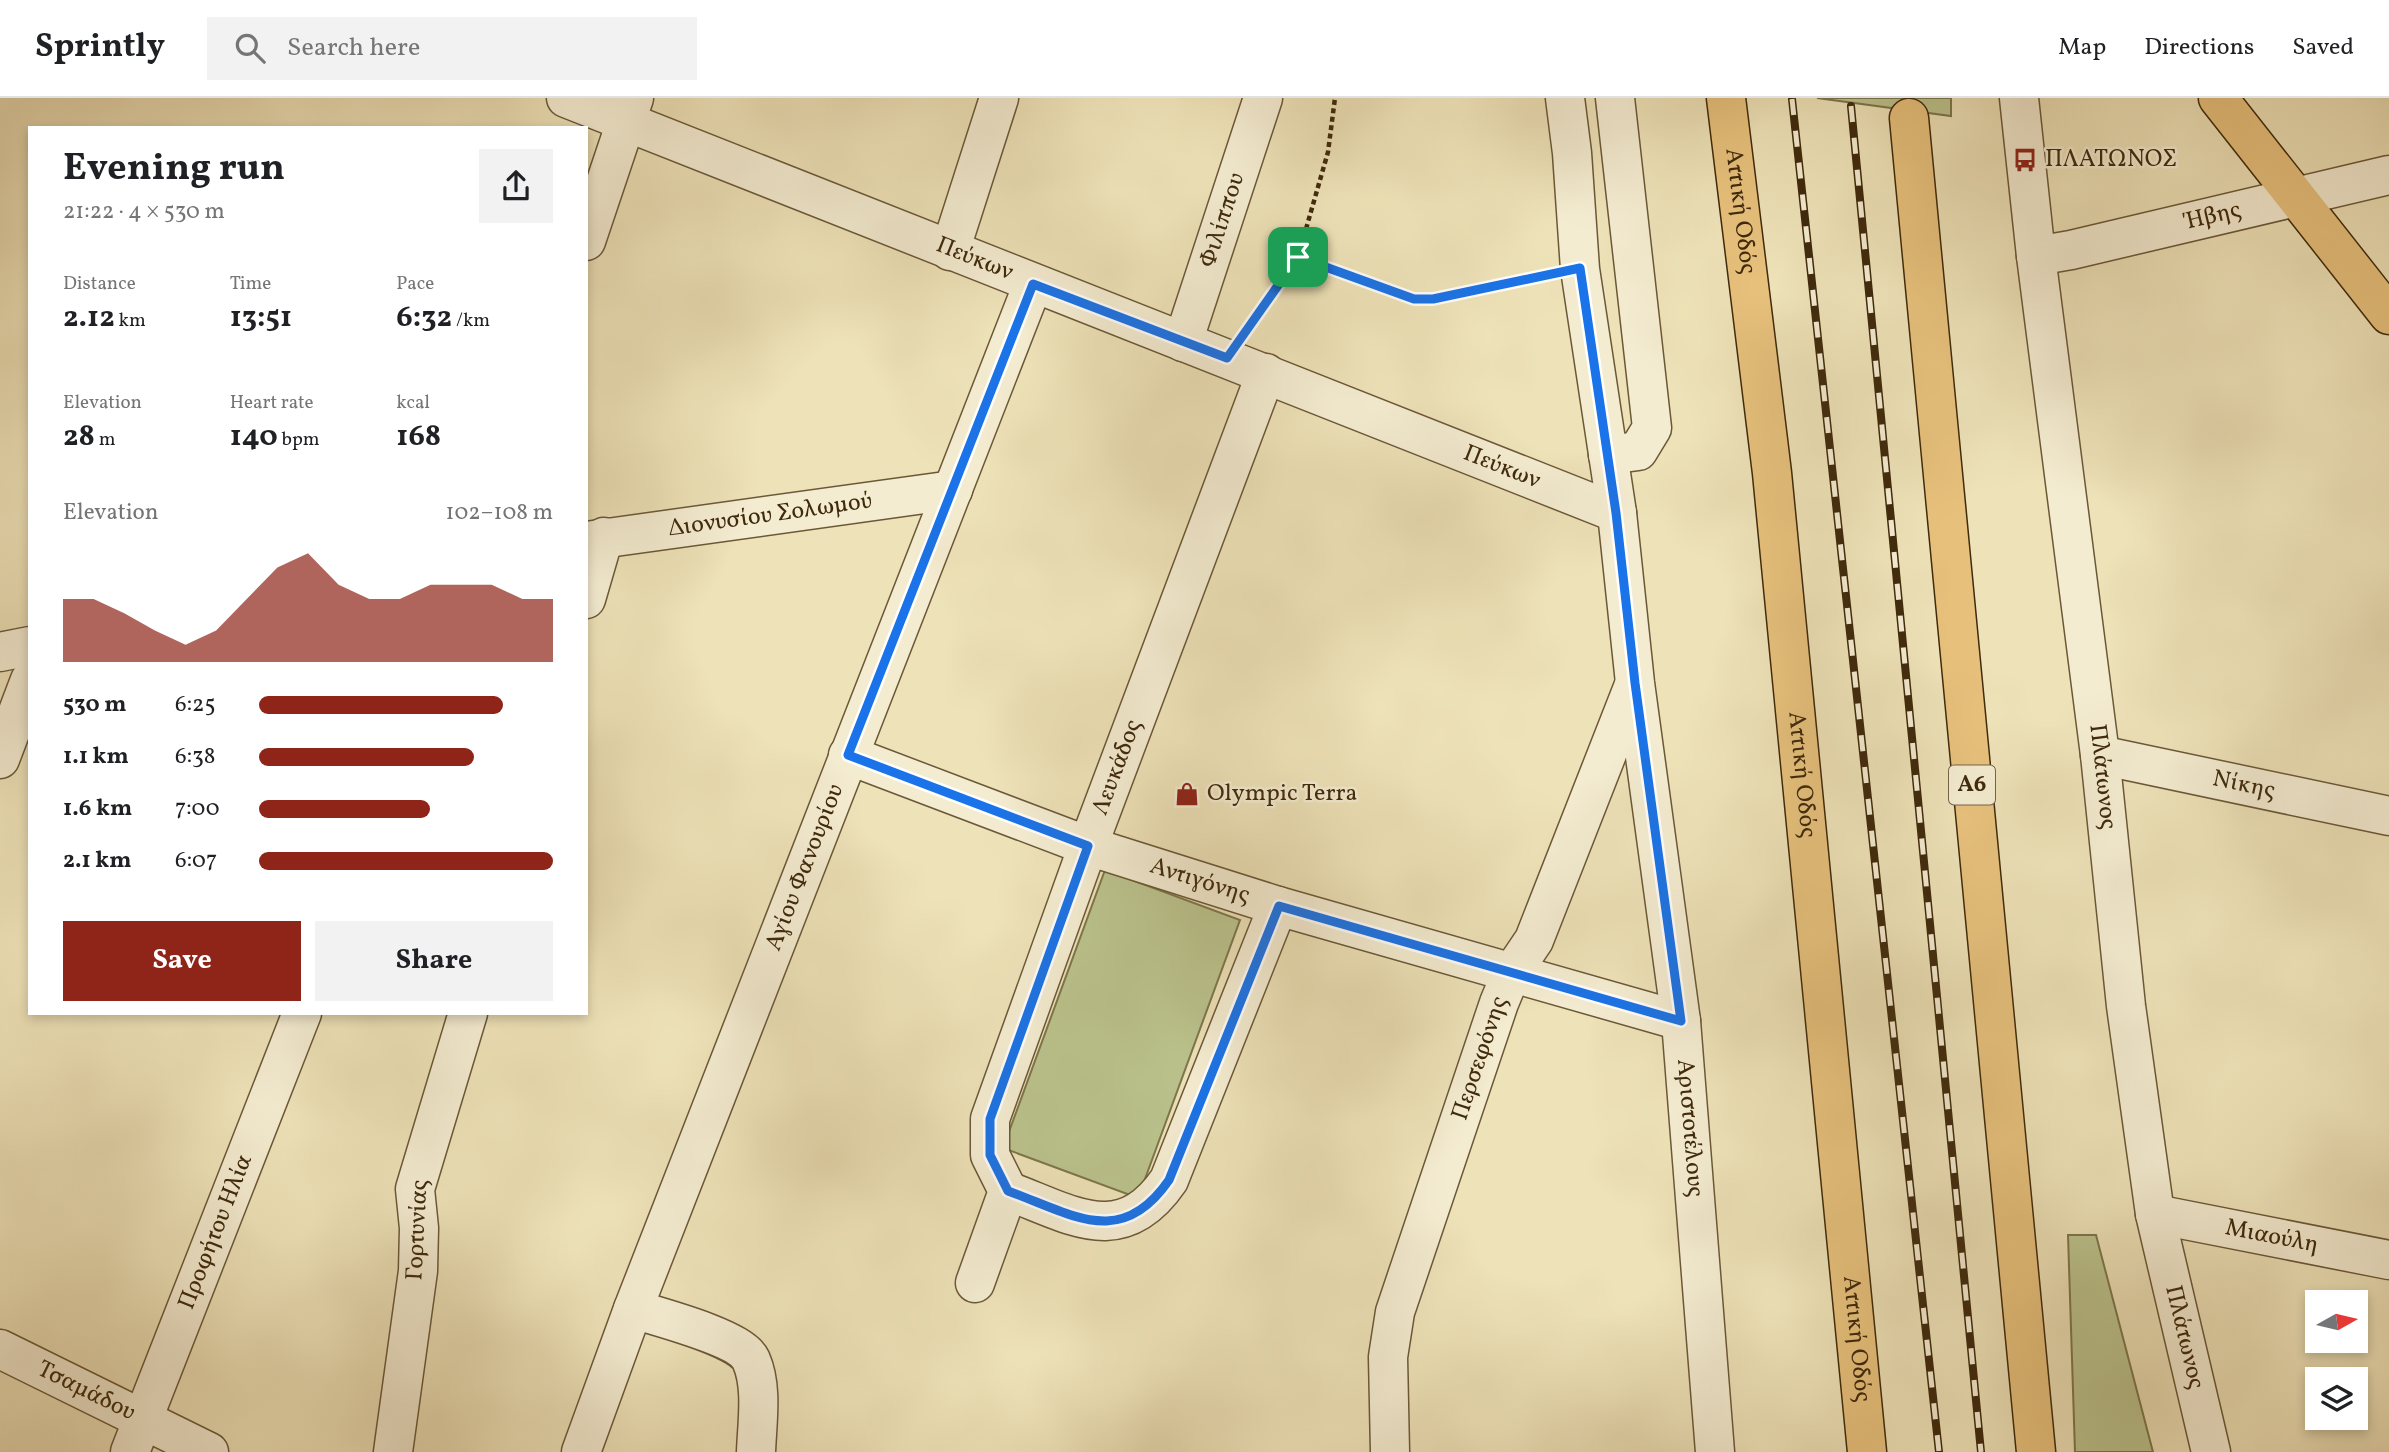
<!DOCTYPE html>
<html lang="en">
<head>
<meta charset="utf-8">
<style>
  :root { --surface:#fff; --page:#f2f2f2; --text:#202124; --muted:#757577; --line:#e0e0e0; --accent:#8f2418 }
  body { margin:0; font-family:Vollkorn,serif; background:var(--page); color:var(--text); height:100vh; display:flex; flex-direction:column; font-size:26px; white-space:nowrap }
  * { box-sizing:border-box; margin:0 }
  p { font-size:23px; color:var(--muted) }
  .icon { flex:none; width:38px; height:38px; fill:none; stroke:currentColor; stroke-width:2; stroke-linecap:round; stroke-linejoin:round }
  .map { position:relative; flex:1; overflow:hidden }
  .side { position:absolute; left:28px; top:28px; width:560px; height:889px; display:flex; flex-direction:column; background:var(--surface); border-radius:0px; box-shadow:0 4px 10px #0003 }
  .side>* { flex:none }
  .needle { width:46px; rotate:82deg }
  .buttons { position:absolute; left:2305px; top:1192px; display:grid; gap:14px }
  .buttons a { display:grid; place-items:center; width:63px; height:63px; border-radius:0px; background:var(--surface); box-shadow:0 4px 10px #0003; font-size:35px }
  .pin { position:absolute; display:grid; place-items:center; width:60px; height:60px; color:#fff; margin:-30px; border-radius:14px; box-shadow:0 4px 10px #0006 }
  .round { display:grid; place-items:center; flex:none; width:74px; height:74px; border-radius:0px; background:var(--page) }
  .headline { display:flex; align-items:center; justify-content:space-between; height:119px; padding:0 35px }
  h1 { font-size:38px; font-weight:700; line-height:52px }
  .metrics { display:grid; grid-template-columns:repeat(3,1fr); gap:10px; height:119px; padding:7px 35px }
  .metrics div { display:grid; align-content:center }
  .metrics b { font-size:30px; font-weight:700 }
  .metrics small { font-size:19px; font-weight:400 }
  .metrics p { font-size:19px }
  .chart { height:196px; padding:14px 35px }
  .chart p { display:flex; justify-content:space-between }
  .chart svg { width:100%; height:126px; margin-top:7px; fill:var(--accent); opacity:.7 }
  .cta { display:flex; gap:14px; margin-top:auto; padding:14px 35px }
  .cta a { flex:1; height:80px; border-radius:0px; background:var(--accent); color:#fff; font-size:28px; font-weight:700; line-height:80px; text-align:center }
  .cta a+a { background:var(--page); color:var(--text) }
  ul { padding:0 35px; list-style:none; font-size:23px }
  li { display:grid; grid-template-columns:112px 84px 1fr; align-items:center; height:52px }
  li i { height:18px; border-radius:9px; background:var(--accent) }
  header { display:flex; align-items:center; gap:42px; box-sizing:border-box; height:98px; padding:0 35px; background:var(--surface); border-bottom:2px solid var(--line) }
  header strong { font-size:33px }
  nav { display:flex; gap:38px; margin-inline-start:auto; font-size:24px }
  .search { width:490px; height:63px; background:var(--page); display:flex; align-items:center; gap:18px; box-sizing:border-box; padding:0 24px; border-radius:0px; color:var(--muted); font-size:26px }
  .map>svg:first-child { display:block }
  .green { fill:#bbc38d; stroke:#7d764c; stroke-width:2 }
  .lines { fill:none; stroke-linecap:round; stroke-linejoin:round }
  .minor-casing { stroke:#6b5837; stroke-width:41 }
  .major-casing { stroke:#3f2a0c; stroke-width:41 }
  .highway-casing { stroke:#3f2a0c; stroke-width:41 }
  .path { stroke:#3f2a0c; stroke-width:4.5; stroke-dasharray:5 3.5; stroke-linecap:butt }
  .minor { stroke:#f4ecd1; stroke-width:38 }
  .major { stroke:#e7c17c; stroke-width:38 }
  .highway { stroke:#e7c17c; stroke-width:38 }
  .rail-casing { stroke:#3f2a0c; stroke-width:8 }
  .rail { stroke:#f4ecd1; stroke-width:5; stroke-dasharray:16; stroke-linecap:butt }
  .route-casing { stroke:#fff; stroke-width:14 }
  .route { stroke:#1a73e8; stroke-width:9 }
  .labels { text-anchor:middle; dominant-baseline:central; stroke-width:5; stroke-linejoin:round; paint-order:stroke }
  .shield { fill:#f4ecd1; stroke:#756447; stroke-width:2 }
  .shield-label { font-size:23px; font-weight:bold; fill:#3f2a0c }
  .poi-label { font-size:24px; fill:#3f2a0c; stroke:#f4ecd1; text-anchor:start }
  .street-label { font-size:24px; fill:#3f2a0c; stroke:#f4ecd1 }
</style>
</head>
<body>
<header>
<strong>Sprintly</strong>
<div class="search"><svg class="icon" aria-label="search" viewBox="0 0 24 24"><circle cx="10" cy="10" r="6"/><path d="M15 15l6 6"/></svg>Search here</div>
<nav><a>Map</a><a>Directions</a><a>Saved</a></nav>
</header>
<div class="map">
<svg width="2389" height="1354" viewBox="0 0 2389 1354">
  <rect width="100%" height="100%" fill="#eee2b8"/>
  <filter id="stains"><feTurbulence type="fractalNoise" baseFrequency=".00286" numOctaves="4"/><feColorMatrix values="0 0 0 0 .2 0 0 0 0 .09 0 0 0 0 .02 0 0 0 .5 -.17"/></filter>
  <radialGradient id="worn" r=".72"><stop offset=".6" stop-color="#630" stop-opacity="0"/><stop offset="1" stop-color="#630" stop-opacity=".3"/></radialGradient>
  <path class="green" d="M1817 0H1951V18Z
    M1105 772 1240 822 1138 1100 1003 1050Z
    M2068 1137H2096L2153 1354H2075Z"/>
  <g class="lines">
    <g class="minor-casing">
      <g id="minor">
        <path id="s1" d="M566 0 1617 415"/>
        <path id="s2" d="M1565 0 1572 55 1580 171 1617 415 1635 585 1681 923 1715 1354"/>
        <path id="s3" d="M2019 0 2036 158 2100 657 2126 908 2155 1116 2211 1354"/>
        <path d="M586 143 634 0"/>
        <path d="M950 153 999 0"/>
        <path id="s4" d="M2036 158 2071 152 2389 77"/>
        <path id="s5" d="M1183 244 1263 0"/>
        <path d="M1608 357 1638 353 1652 330 1615 0"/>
        <path id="s6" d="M586 443 953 392"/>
        <path d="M586 501 604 439"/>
        <path d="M0 554 30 548"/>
        <path id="s7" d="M848 657 1088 748 1278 808 1681 923"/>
        <path id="s8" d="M2100 657 2389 718"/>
        <path d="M0 661 30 582"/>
        <path d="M1008 1093C1071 1116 1121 1152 1169 1082L1278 808"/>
        <path id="s9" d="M2155 1116 2389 1162"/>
        <path id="s10" d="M975 1185 1008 1093 990 1057V1021L1088 748 1266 275"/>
        <path d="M633 1211C659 1219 741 1240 751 1262 763 1289 757 1325 756 1354"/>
        <path id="s11" d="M0 1251 209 1354"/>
        <path id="s12" d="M130 1354 302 915"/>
        <path d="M393 1354 418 1173 419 1130 415 1091 468 915"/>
        <path id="s13" d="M581 1354 633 1211 1033 186"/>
        <path id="s14" d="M1390 1354 1388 1259 1395 1214 1499 905 1511 876 1534 842 1634 587"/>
      </g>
    </g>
    <g class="major-casing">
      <path id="major" d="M2218 0 2389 217"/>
    </g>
    <g class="highway-casing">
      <g id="highway">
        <path id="s15" d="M1726 0 1772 375 1867 1354"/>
        <path d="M1909 20 2036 1354"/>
      </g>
    </g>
    <path class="path" d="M1298 159 1414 201H1433L1539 179
      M1252 226 1298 159 1328 54 1335 0"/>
    <use href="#minor" class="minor"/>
    <use href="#major" class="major"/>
    <use href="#highway" class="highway"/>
    <g class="rail-casing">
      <path id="rail" d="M1792 1 1939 1354
        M1851 8 1981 1354"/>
    </g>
    <use href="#rail" class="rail"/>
  </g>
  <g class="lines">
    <g class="route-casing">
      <path id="route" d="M1298 159 1414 201H1433L1580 170 1616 415 1635 585 1681 923 1279 808 1169 1082C1121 1152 1072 1116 1008 1093L990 1057V1021L1088 748 848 657 1033 186 1227 260Z"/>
    </g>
    <use href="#route" class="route"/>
  </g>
  <defs>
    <g id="bus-bare" transform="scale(1.89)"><path d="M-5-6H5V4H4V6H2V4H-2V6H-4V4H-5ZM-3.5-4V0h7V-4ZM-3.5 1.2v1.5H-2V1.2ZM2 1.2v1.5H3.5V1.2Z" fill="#8f2418" stroke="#f4ecd1" stroke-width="2.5" paint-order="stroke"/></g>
    <g id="shop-bare" transform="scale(1.89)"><path d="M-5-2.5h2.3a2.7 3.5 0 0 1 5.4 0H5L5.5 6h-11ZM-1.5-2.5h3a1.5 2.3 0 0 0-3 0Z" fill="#8f2418" stroke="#f4ecd1" stroke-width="2.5" paint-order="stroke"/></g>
  </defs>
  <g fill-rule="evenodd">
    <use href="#bus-bare" x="2025" y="62"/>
    <use href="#shop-bare" x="1187" y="696"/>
  </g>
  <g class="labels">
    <rect class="shield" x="1949" y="667.5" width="46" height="39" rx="5"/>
    <g class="shield-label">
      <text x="1972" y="687">Α6</text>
    </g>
    <g class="poi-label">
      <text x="2045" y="62">ΠΛΑΤΩΝΟΣ</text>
      <text x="1207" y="696">Olympic Terra</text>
    </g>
    <g class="street-label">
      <text stroke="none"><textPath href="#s15" startOffset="114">Αττική Οδός</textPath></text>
      <text stroke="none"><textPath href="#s4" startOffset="182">Ήβης</textPath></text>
      <text stroke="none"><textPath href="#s5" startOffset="128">Φιλίππου</textPath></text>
      <text stroke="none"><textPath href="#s1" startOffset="439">Πεύκων</textPath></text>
      <text stroke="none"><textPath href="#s1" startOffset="1006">Πεύκων</textPath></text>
      <text stroke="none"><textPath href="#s6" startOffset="186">Διονυσίου Σολωμού</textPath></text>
      <text stroke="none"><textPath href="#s10" startOffset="548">Λευκάδος</textPath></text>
      <text stroke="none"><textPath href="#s15" startOffset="681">Αττική Οδός</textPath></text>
      <text stroke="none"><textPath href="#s3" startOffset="684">Πλάτωνος</textPath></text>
      <text stroke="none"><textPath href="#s8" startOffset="147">Νίκης</textPath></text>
      <text stroke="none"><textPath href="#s13" startOffset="626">Αγίου Φανουρίου</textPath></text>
      <text stroke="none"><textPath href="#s7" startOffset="374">Αντιγόνης</textPath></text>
      <text stroke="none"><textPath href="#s14" startOffset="408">Περσεφόνης</textPath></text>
      <text stroke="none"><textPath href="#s2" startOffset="1038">Αριστοτέλους</textPath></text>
      <text transform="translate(418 1132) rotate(-87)">Γορτυνίας</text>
      <text stroke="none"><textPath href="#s12" startOffset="236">Προφήτου Ηλία</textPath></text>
      <text stroke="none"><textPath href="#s9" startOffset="119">Μιαούλη</textPath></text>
      <text stroke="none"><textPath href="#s3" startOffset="1251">Πλάτωνος</textPath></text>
      <text stroke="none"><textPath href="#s15" startOffset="1248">Αττική Οδός</textPath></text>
      <text stroke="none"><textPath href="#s11" startOffset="96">Τσαμάδου</textPath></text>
    </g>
  </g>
  <rect width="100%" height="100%" filter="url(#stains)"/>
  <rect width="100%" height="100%" fill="url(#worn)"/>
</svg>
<div class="buttons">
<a><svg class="needle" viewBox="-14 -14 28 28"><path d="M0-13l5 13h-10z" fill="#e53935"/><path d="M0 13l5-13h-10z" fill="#757577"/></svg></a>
<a><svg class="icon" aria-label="layers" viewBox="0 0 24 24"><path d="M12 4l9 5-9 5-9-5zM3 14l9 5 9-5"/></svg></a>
</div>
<div class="pin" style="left:1298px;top:159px;background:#1e9e55"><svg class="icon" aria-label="arrive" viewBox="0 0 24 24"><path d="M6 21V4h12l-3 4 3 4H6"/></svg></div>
<section class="side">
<div class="headline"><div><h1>Evening run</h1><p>21:22 · 4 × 530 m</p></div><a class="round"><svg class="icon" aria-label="share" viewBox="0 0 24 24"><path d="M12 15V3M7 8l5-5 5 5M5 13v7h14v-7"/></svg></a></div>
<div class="metrics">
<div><p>Distance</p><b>2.12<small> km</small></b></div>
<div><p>Time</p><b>13:51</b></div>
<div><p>Pace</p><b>6:32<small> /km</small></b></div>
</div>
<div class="metrics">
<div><p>Elevation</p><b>28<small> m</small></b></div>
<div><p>Heart rate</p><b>140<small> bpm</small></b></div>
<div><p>kcal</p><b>168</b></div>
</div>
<div class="chart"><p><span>Elevation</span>102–108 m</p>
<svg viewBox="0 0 160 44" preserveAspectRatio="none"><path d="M0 44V22L10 22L20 27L30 33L40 38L50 33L60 22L70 11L80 6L90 17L100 22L110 22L120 17L130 17L140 17L150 22L160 22V44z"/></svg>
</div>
<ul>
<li><b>530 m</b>6:25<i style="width:83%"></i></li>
<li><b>1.1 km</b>6:38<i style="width:73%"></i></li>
<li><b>1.6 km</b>7:00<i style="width:58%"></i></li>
<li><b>2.1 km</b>6:07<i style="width:100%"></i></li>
</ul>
<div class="cta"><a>Save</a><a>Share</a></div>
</section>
</div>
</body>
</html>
